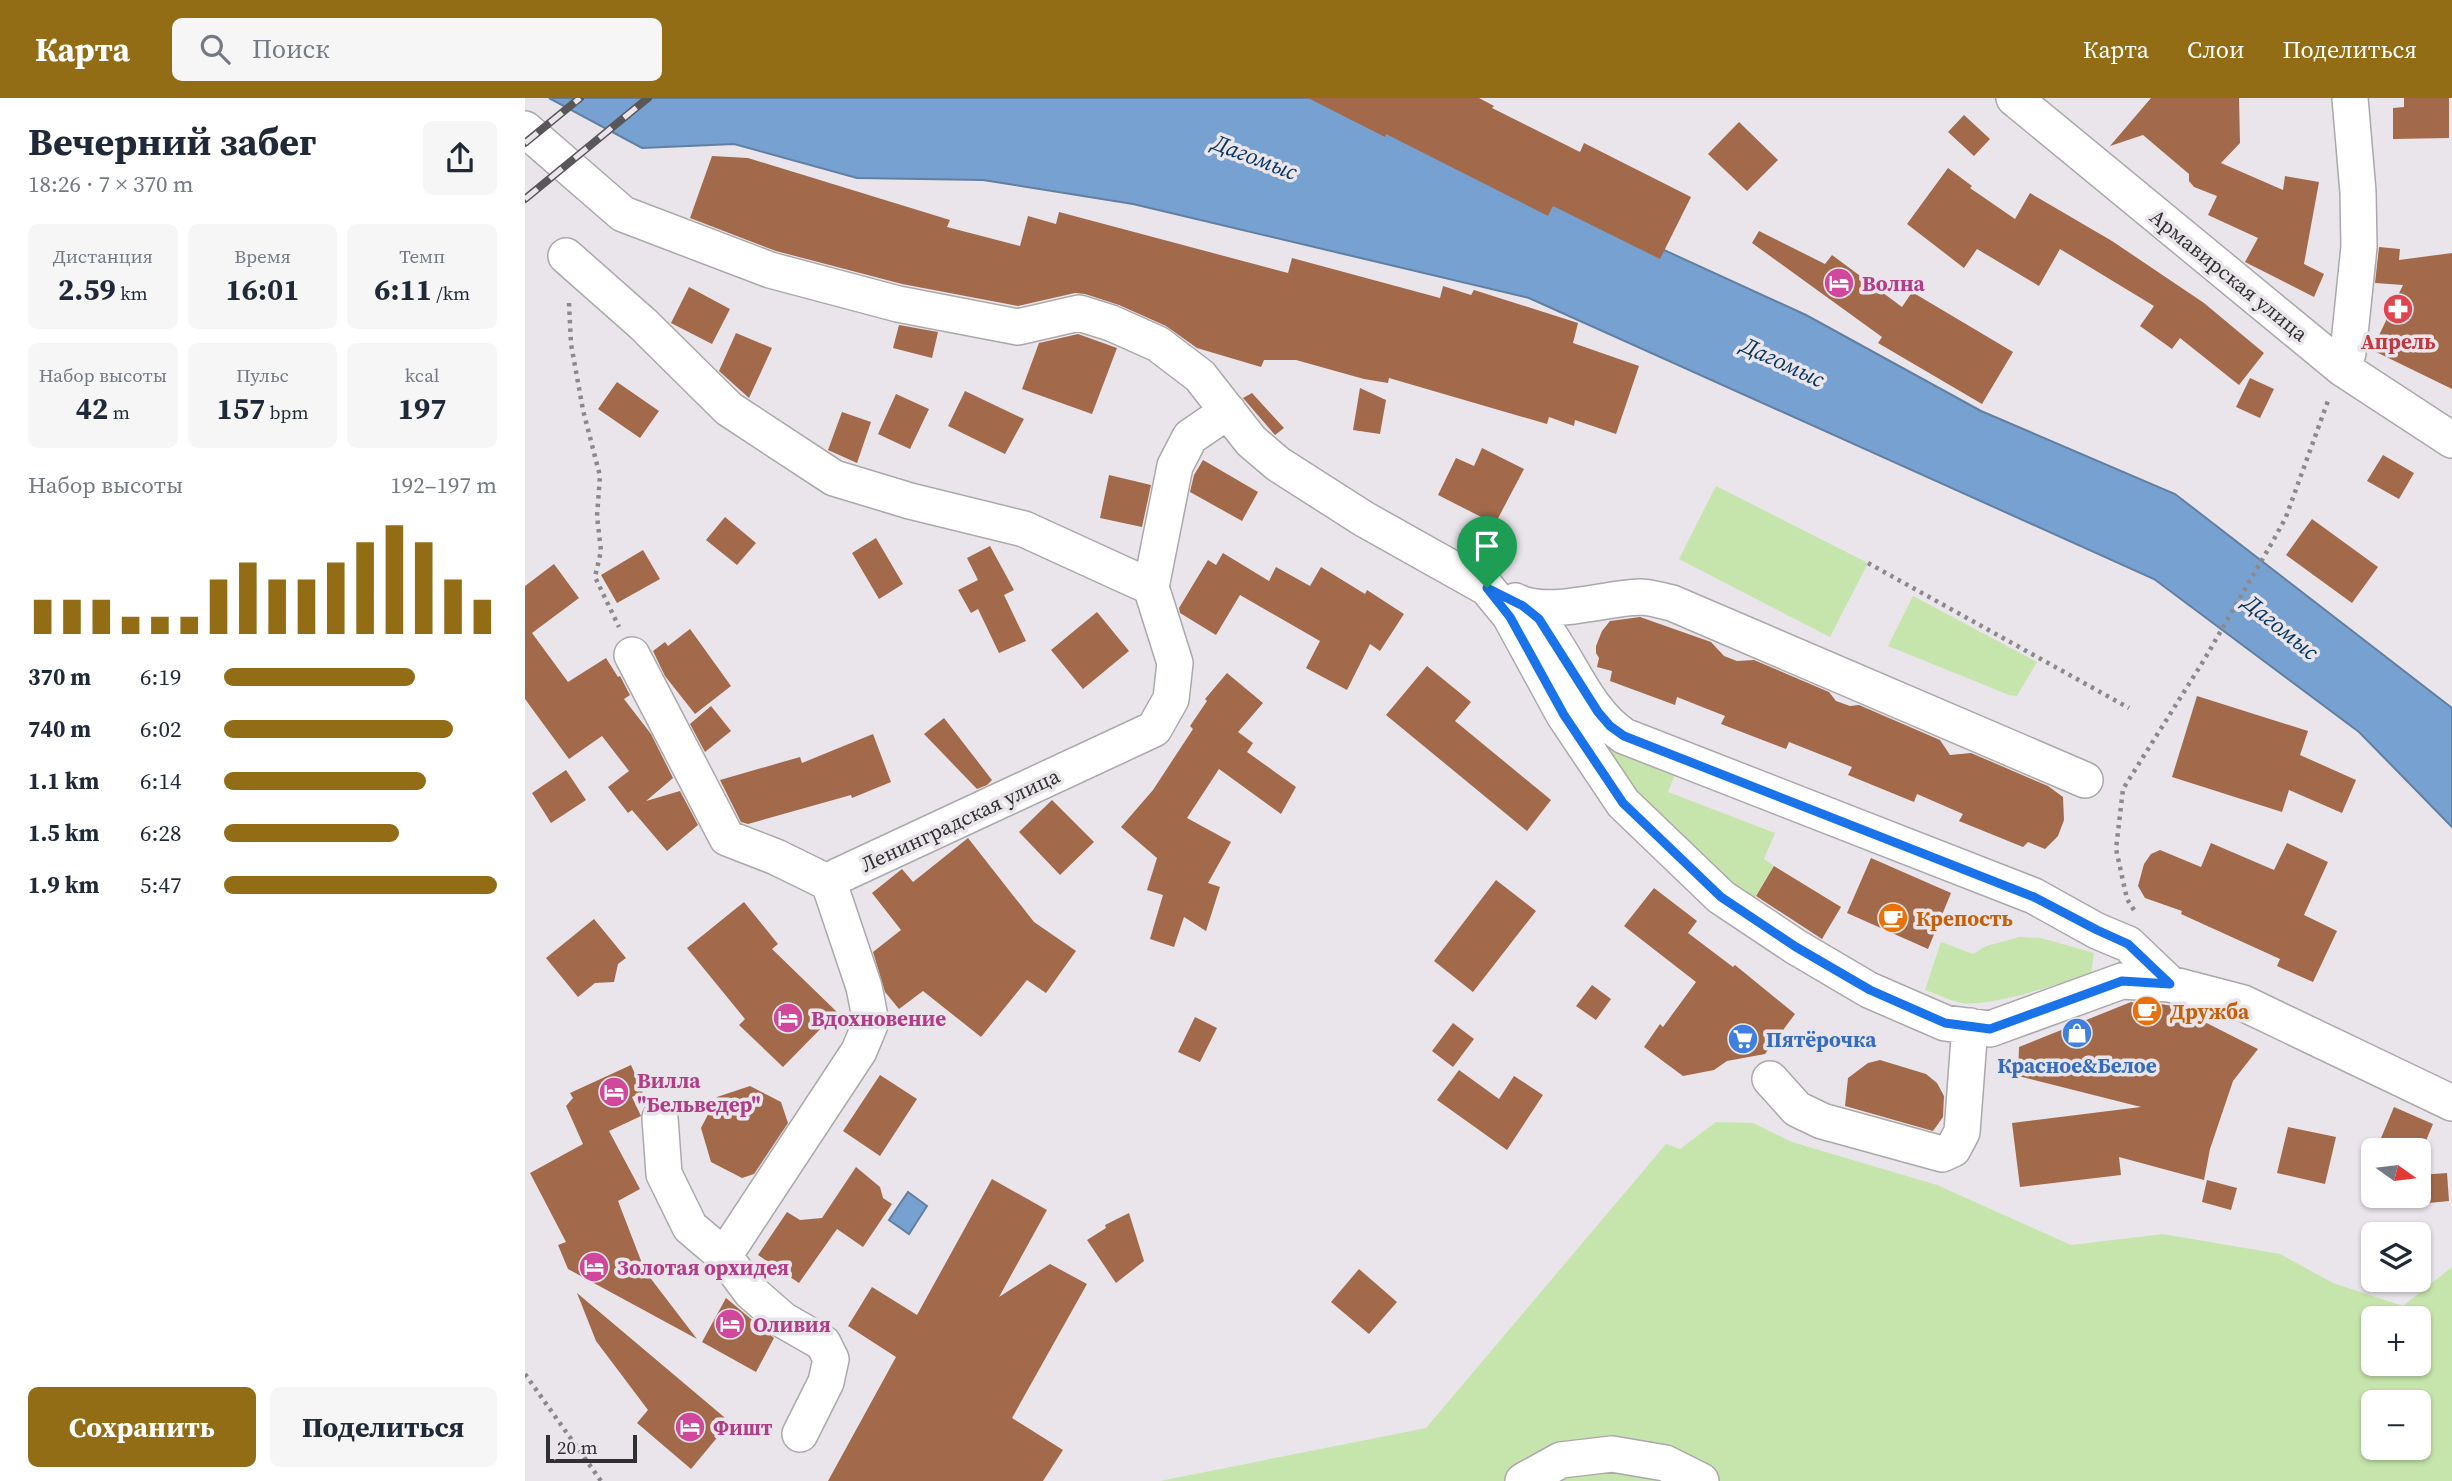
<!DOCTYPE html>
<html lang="ru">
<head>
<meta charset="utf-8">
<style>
  :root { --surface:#fff; --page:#f6f6f7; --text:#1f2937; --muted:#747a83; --accent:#926d15 }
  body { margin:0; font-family:"Source Serif 4",serif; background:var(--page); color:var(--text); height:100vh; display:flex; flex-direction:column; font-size:26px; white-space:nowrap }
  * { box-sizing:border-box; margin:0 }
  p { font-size:23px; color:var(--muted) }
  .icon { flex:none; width:38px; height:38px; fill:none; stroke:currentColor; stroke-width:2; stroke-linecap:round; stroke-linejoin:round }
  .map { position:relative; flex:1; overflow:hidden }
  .side { display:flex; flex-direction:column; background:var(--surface); width:525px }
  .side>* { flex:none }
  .needle { width:46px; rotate:104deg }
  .controls { position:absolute; left:1836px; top:1040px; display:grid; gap:14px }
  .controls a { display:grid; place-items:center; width:70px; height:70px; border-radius:10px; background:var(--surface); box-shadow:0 2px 5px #0004; font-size:35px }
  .scale { position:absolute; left:21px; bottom:18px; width:91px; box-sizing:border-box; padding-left:7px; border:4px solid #313031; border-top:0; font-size:19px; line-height:24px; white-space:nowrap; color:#313031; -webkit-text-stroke:5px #e9e5ea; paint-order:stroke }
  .pin { position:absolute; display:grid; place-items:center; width:60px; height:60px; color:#fff; margin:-72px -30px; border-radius:50% 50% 50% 0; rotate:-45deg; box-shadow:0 0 7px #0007 }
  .pin .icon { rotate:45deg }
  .round { display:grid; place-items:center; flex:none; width:74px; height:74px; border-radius:10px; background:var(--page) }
  .headline { display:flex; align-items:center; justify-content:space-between; height:119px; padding:0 28px }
  h1 { font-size:38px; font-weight:700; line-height:52px }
  .metrics { display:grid; grid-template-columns:repeat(3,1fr); gap:10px; height:119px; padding:7px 28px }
  .metrics div { display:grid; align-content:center; border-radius:10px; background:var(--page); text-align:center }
  .metrics b { font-size:30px; font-weight:700 }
  .metrics small { font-size:19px; font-weight:400 }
  .metrics p { font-size:19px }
  .chart { height:196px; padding:14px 28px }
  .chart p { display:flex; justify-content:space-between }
  .chart svg { width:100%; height:126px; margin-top:7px; stroke:var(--accent); stroke-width:6 }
  .primary-button { display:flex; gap:14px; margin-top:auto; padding:14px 28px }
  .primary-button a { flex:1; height:80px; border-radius:10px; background:var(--accent); color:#fff; font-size:28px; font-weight:700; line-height:80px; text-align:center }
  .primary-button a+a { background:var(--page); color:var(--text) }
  ul { padding:0 28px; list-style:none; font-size:23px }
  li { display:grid; grid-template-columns:112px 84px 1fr; align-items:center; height:52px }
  li i { height:18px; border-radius:9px; background:var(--accent) }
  header { display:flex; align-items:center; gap:42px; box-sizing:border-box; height:98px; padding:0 35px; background:var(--accent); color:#fff }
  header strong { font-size:33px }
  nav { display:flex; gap:38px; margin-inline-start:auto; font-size:24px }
  .search { width:490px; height:63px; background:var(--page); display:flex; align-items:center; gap:18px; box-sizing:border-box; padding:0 24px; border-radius:10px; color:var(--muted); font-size:26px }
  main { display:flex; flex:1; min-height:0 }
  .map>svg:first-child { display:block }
  .green { fill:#c6e5ac; fill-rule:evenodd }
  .water { fill:#77a1d1; stroke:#627fa1; stroke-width:2 }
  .building { fill:#a26a4b }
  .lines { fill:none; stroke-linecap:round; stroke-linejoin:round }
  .minor-casing { stroke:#aba8ac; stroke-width:38 }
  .path { stroke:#8b898c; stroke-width:4.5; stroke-dasharray:3.5 5; stroke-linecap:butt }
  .minor { stroke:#fff; stroke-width:35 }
  .rail-casing { stroke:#595759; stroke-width:8 }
  .rail { stroke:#e9e5ea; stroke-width:5; stroke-dasharray:16; stroke-linecap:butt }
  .route-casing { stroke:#fff; stroke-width:14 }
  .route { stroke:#1a73e8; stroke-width:9 }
  .labels { text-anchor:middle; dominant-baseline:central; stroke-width:7; stroke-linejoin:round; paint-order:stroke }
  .street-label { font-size:21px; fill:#313031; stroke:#e9e5ea }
  .hotel-label { font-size:21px; font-weight:bold; fill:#b23c85; stroke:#e9e5ea; text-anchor:start }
  .health-label { font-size:21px; font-weight:bold; fill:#be3a42; stroke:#e9e5ea }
  .food-label { font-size:21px; font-weight:bold; fill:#c56008; stroke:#e9e5ea; text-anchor:start }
  .shop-label { font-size:21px; font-weight:bold; fill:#366cbe; stroke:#e9e5ea; text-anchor:start }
  .water-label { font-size:23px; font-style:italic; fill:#05335f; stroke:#e9e5ea }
</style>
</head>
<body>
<header>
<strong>Карта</strong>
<div class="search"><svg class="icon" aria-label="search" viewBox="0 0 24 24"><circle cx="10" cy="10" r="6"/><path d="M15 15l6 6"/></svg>Поиск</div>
<nav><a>Карта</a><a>Слои</a><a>Поделиться</a></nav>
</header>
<main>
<section class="side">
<div class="headline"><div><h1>Вечерний забег</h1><p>18:26 · 7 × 370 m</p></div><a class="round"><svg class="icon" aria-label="share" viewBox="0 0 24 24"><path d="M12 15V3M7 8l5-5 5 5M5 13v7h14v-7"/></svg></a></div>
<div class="metrics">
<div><p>Дистанция</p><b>2.59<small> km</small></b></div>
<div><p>Время</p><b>16:01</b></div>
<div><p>Темп</p><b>6:11<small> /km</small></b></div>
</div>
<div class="metrics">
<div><p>Набор высоты</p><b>42<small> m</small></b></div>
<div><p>Пульс</p><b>157<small> bpm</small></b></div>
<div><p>kcal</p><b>197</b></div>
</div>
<div class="chart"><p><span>Набор высоты</span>192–197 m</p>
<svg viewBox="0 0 160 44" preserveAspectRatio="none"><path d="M5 44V32M15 44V32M25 44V32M35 44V38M45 44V38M55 44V38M65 44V25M75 44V19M85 44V25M95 44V25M105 44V19M115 44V12M125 44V6M135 44V12M145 44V25M155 44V32"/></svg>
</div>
<ul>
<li><b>370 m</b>6:19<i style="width:70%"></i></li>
<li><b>740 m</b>6:02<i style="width:84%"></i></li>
<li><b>1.1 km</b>6:14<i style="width:74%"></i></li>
<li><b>1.5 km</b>6:28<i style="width:64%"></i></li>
<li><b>1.9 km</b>5:47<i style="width:100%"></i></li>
</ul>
<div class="primary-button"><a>Сохранить</a><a>Поделиться</a></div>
</section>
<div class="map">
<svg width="1927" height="1383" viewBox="0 0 1927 1383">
  <rect width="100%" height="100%" fill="#e9e5ea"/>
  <path class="green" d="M1191 388 1343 465 1305 539 1154 461Z
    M1388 498 1512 564 1492 598 1484 597 1363 548Z
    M1055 617 1154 666 1143 694 1250 735 1239 761 1249 768 1229 800 1171 766 1060 641Z
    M1495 839 1516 840 1569 855 1566 876C1536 885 1465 909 1437 905 1425 903 1412 896 1400 892L1416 844 1448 856 1461 848Z
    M1191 1024 1228 1025 1267 1044 1412 1087 1546 1147 1638 1136 1755 1156 1808 1185 1878 1208 1927 1169V1383H635L901 1330 1141 1046 1155 1051ZM1848 1220H1894V1265H1848ZM1848 1304H1894V1349H1848Z"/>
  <path class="water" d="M24 0H795L1080 125 1281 217 1456 313 1650 396 1927 610V729L1834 634 1629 481 1004 200 608 106 458 82 332 80 209 46 117 50Z
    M383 1094 402 1108 384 1136 364 1122Z"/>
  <path class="building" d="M783 0H954L969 8 967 10 1055 54 1059 45 1166 99 1135 161 1028 108 1023 118 861 36 860 39Z
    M1626 0H1714L1715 45 1696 65 1758 92 1760 78 1794 84 1779 166 1799 176 1789 199 1720 164 1733 140 1683 117 1692 98 1669 89 1664 83V76L1618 37 1585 48Z
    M1879 0H1924V40L1868 41V10L1879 9Z
    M1439 17 1465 41 1449 58 1423 34Z
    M1214 24 1253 62 1222 93 1183 56Z
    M187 58 223 60 425 122 422 129 495 148 503 118 531 126 534 114 763 175 767 160 915 200 918 188 946 197 949 192 1053 225 1048 245 1114 268 1091 336 1050 322 1049 328 1024 319 1022 326 864 280 863 285 839 281 771 262H739L736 269 672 250 641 228 594 207 560 196 550 195 493 208 377 186 251 153 165 120Z
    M1423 70 1447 88 1445 90 1490 121 1505 95 1587 143 1679 205 1739 255 1714 287 1655 240 1647 251 1615 228 1629 208 1535 151 1514 188 1452 151 1439 170 1382 126Z
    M1234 133 1300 166 1307 157 1377 209 1387 194 1488 254 1457 306 1353 245 1357 239 1227 145Z
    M1854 149 1875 151 1874 162 1927 155V291L1847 252 1878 187 1850 185Z
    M164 189 205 211 187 246 146 225Z
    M374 227 413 234 407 260 368 250Z
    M211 235 247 250 224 300 194 273Z
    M553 236 592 250 567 316 497 291 514 245Z
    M1725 280 1749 291 1735 320 1711 309Z
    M92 284 134 313 115 340 73 311Z
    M835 290 861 302 855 336 828 332Z
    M440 293 499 321 480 356 423 328Z
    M727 295 759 330 750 337 718 300Z
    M371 296 404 311 385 351 353 336Z
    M317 314 346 324 332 365 303 352Z
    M957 350 999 371 970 426 913 397 931 360 949 368Z
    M1858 357 1889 375 1874 401 1842 383Z
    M678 362 733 394 717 423 665 394 669 377Z
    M584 377 626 387 617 429 575 420Z
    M200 419 231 445 212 467 181 442Z
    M1787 421 1853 469 1827 505 1761 457Z
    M351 440 378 486 354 501 327 455Z
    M465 448 489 492 479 497 501 543 474 555 453 511 446 515 433 492 453 482 442 460Z
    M118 452 135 481 92 505 76 477Z
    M698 455 744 483 751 469 785 488 796 469 840 496 842 492 879 516 855 553 845 546 822 592 781 570 795 543 715 497 691 537 655 515 654 510 683 462 691 467Z
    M29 466 54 500 7 535 43 584 81 560 93 579 95 578 105 597 99 601 126 636 148 680 121 703 155 693 173 727 142 753 107 712 103 715 83 689 104 673 77 638 44 661 0 601V488Z
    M572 514 604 553 558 591 526 552Z
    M1115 519 1186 544 1199 558 1212 563 1229 562 1304 594 1311 603 1325 608 1334 607 1415 642 1425 657 1446 655 1523 688 1538 699 1539 722 1533 738 1520 751 1503 744 1498 749 1434 723 1438 716 1392 696 1389 704 1323 677 1327 669 1264 644 1261 651 1196 626 1200 618 1152 599 1150 607 1085 583 1087 573 1072 569 1074 560 1071 555V548L1077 533 1085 523Z
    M165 531 206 588 170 616 140 578 128 553 140 544 143 548Z
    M902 568 946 604 930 623 1026 702 1002 733 861 617Z
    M702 575 738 605 713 634 728 645 722 654 771 689 756 716 694 671 662 720 706 744 683 785 695 789 681 833 659 819 649 849 625 841 638 797 622 792 632 760 596 729 628 692 668 631 665 628 682 603 680 601Z
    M1672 598 1783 633 1775 657 1831 682 1817 715 1764 692 1757 714 1647 679Z
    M186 608 206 633 180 654 165 626Z
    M419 620 467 682 462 687 452 691 399 636Z
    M348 636 366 684 327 700 326 697 223 726 216 724 195 682 275 659 277 665Z
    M41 672 61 702 26 725 7 695Z
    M527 702 569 744 535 777 494 734Z
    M443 740 509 824 551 853 521 895 502 882 456 939 398 893 374 911 360 894 348 854 376 832 347 795 377 771 388 784Z
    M1686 745 1749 772 1762 745 1803 764 1779 817 1812 833 1788 884 1752 868 1755 861 1656 816 1657 813 1620 800 1613 788 1619 766 1626 756 1635 752 1676 769Z
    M1346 760 1426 795 1403 851 1322 815Z
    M1249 768 1316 809 1297 841 1231 798Z
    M971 782 1011 813 948 894 909 863Z
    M1129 790 1172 823 1163 835 1208 869 1210 867 1270 916 1240 956 1202 963 1189 972 1158 978 1119 949 1135 926 1138 929 1171 884 1099 828Z
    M219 804 253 846 247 851 312 914 258 969 214 927 220 921 162 850Z
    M69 821 101 860 93 866 89 884 70 885 53 899 21 860Z
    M1067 887 1086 901 1071 922 1051 908Z
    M1606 904 1625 908 1629 905 1648 908 1733 951 1708 983 1685 1051 1679 1082 1594 1059 1596 1077 1495 1089 1487 1025 1616 1009 1493 978 1494 949Z
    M670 919 692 930 675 964 653 954Z
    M928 925 949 941 928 969 907 953Z
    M1355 962 1401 976 1412 985 1419 998 1418 1019 1408 1033 1320 1008 1323 980 1343 965Z
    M106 967 118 994 107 999 116 1018 84 1033 115 1091 93 1103 120 1173 172 1241 43 1171 33 1147 41 1144 5 1075 58 1046 41 1008 48 1000 45 995Z
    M934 972 974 1001 989 978 1018 997 982 1052 912 1002Z
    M355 977 392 1001 355 1058 318 1033Z
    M225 988 256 1004 263 1025 229 1076 217 1080 186 1064 176 1030 192 999Z
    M1869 1009 1908 1026 1897 1052H1851Z
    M1763 1029 1811 1039 1800 1086 1752 1075Z
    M331 1069 355 1089 358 1100 367 1106 338 1149 312 1131 274 1185 233 1157 262 1114 275 1122 297 1120Z
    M1922 1075 1924 1103 1894 1106V1077Z
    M467 1081 522 1112 474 1199 525 1166 562 1186 487 1320 538 1352 518 1383H303L371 1259 323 1228 347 1189 392 1217Z
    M1682 1082 1712 1090 1706 1112 1677 1104Z
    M604 1115 619 1163 591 1185 562 1142 581 1130 580 1127Z
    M834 1171 872 1204 844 1236 806 1204Z
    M52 1195 205 1324 166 1371 112 1325 123 1312 71 1243Z
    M201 1200 249 1240 231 1274 177 1244Z"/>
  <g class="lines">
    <g class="minor-casing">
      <path id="minor" d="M1489 0 1817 270 1927 342
        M0 31 98 116 245 172 373 206 493 229 554 215 586 225 633 246 675 278 726 343 753 366 839 421 962 490 985 518 1039 617 1098 705 1196 799 1271 849 1344 892 1420 925 1465 931 1597 883 1645 886 1718 905 1927 1005
        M41 158 118 226 204 311 309 380 385 403 499 431 626 489
        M1817 270 1823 255 1834 149 1833 94 1825 0
        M990 503C1024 520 1078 500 1115 499 1125 499 1137 503 1147 505L1560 682
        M998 507C1041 543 1052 606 1099 638L1509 798 1572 833 1603 846 1645 886
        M107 557 202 740 251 759 304 785
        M1245 981 1272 1011 1297 1023 1417 1056 1428 1051 1437 1034 1445 928
        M135 1020 139 1076 165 1129 199 1158 226 1194 258 1222 298 1245 306 1261 301 1284 275 1336
        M199 1158 334 953 346 924 339 889 304 785 313 778 629 631 646 601 650 565 626 489 650 368 665 339 703 313
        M998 1383 1036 1362 1087 1356 1140 1365 1176 1383"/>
    </g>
    <path class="path" d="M44 205 46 246 58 312 75 378 72 418 76 453 70 479 94 529
      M1343 465 1604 610
      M1609 812 1602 801 1591 751 1598 691 1679 562 1748 443 1761 419 1804 300
      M0 1276 76 1383"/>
    <use href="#minor" class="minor"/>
    <g class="rail-casing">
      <path id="rail" d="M0 45 55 0
        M0 101 123 0"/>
    </g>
    <use href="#rail" class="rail"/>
  </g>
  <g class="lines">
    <g class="route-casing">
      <path id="route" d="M962 490 998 508 1014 521 1073 614 1085 628 1099 638 1509 799 1572 832 1603 846 1645 886 1597 883 1465 931 1420 925 1345 892 1271 849 1196 799 1098 705 1039 617 985 519Z"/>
    </g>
    <use href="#route" class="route"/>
  </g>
  <defs>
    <g id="hotel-disc" transform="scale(1.575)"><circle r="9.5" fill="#d1479c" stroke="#e9e5ea"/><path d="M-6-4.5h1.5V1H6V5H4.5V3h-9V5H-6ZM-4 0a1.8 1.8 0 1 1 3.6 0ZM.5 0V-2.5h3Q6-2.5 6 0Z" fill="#fff"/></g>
    <g id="pharmacy-disc" transform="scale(1.575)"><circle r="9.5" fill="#e0444e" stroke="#e9e5ea"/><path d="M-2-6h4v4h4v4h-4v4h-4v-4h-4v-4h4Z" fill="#fff"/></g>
    <g id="cafe-disc" transform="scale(1.575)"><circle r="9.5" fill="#e8710a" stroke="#e9e5ea"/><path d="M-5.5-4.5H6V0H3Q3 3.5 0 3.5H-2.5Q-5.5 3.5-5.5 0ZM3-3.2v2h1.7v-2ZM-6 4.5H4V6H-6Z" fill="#fff"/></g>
    <g id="shop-disc" transform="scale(1.575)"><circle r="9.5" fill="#3f7fe0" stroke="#e9e5ea"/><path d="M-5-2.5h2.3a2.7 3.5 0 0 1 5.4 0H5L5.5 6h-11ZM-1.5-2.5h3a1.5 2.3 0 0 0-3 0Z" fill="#fff"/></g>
    <g id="supermarket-disc" transform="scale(1.575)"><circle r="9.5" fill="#3f7fe0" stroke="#e9e5ea"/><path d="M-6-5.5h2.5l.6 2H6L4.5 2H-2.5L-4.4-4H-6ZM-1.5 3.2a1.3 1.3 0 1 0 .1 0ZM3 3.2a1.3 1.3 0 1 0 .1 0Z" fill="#fff"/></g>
  </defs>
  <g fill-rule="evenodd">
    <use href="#hotel-disc" x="1314" y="185"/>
    <use href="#pharmacy-disc" x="1873" y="211"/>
    <use href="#cafe-disc" x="1368" y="820"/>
    <use href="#cafe-disc" x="1622" y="913"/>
    <use href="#hotel-disc" x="263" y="920"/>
    <use href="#shop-disc" x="1552" y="935"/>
    <use href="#supermarket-disc" x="1218" y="941"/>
    <use href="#hotel-disc" x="89" y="994"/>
    <use href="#hotel-disc" x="69" y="1169"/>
    <use href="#hotel-disc" x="205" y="1226"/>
    <use href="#hotel-disc" x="165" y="1329"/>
  </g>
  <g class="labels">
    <g class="street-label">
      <text transform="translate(1704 177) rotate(39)">Армавирская улица</text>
      <text transform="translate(435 722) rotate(-25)">Ленинградская улица</text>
    </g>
    <g class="hotel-label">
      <text x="1337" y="185">Волна</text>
      <text x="286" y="920">Вдохновение</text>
      <text x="112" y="982">Вилла<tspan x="112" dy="24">"Бельведер"</tspan></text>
      <text x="92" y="1169">Золотая орхидея</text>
      <text x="228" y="1226">Оливия</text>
      <text x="188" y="1329">Фишт</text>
    </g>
    <g class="health-label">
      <text x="1873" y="243">Апрель</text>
    </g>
    <g class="food-label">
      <text x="1391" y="820">Крепость</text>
      <text x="1645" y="913">Дружба</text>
    </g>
    <g class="shop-label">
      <text x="1241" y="941">Пятёрочка</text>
      <text x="1552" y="967" text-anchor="middle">Красное&amp;Белое</text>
    </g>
    <g class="water-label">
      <text transform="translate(730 59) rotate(21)">Дагомыс</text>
      <text transform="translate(1258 264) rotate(25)">Дагомыс</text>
      <text transform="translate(1756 529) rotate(39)">Дагомыс</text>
    </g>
  </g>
</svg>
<div class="controls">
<a><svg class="needle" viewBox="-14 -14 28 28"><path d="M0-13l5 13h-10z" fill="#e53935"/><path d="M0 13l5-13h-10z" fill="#747a83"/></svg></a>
<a><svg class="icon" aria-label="layers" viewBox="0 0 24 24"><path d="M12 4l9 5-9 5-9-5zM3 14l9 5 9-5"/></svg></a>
<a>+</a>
<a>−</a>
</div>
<div class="scale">20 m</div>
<div class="pin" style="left:962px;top:490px;background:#1e9e55"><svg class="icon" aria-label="arrive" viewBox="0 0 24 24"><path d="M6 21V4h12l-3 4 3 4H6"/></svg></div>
</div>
</main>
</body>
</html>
